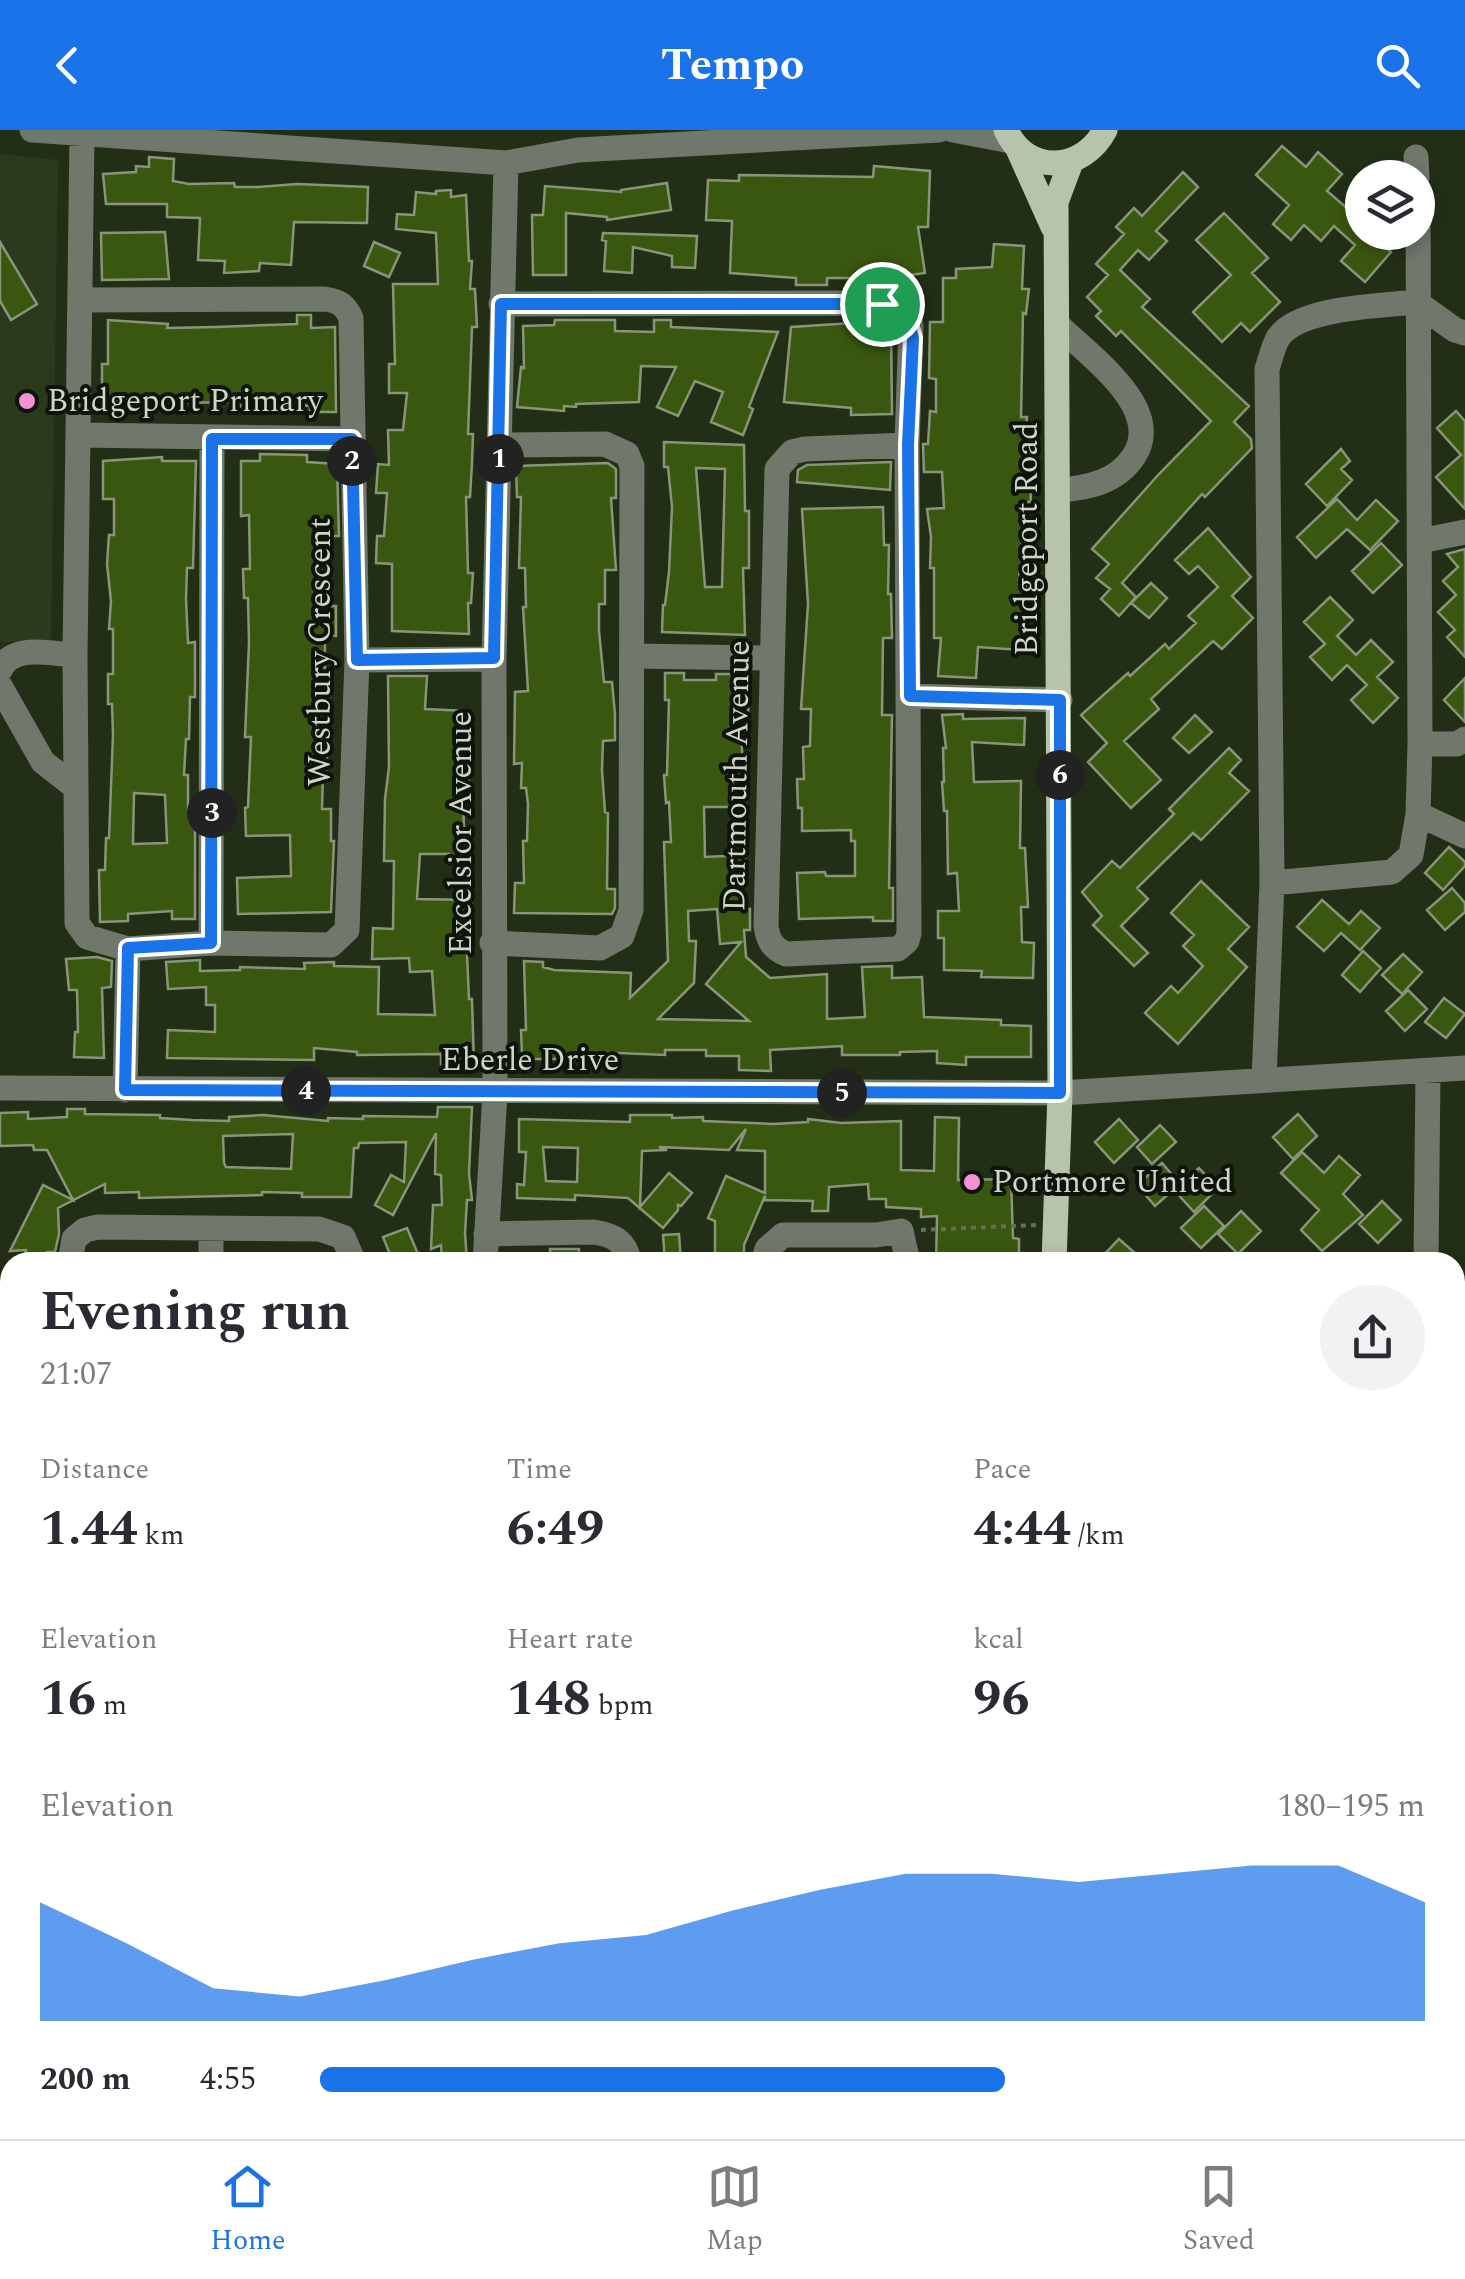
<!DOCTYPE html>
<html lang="en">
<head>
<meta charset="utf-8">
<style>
  :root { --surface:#fff; --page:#f2f2f3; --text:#2b2b33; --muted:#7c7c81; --line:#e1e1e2; --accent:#1a73e8 }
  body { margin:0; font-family:Spectral,serif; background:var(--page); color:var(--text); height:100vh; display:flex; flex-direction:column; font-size:38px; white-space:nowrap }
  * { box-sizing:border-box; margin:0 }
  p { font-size:32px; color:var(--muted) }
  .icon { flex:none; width:55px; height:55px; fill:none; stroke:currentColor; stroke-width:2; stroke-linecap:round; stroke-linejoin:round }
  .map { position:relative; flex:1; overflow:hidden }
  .side { position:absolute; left:0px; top:1122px; width:1465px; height:888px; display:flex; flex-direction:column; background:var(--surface); border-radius:30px 30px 0 0; box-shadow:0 5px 15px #0003 }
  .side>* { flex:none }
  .controls { position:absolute; left:1345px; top:30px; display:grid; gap:20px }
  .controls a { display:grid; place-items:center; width:90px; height:90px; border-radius:50%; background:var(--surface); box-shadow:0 5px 15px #0003; font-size:50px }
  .pin { position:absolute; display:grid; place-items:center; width:85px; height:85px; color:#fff; margin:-42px; border:5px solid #fff; border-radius:50%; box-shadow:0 2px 10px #0007 }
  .km { position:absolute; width:50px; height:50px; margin:-25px; border-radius:50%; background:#222; color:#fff; font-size:28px; line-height:50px; text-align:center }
  .round { display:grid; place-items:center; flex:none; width:105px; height:105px; border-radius:52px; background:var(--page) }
  .headline { display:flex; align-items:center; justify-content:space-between; height:170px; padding:0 40px }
  h1 { font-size:55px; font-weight:700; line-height:75px }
  .figures { display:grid; grid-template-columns:repeat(3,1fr); gap:15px; height:170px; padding:10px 40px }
  .figures div { display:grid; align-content:center }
  .figures b { font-size:50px; font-weight:700 }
  .figures small { font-size:28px; font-weight:400 }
  .figures p { font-size:28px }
  .chart { height:280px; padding:20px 40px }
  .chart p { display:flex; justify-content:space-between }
  .chart svg { width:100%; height:180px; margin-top:10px; fill:var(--accent); opacity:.7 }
  ul { padding:0 40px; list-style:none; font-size:32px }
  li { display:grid; grid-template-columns:160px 120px 1fr; align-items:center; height:75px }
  li i { height:25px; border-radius:12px; background:var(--accent) }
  header { display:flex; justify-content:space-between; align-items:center; height:130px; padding:0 40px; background:var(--accent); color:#fff; font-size:45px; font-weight:700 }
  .menu { display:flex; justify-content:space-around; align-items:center; height:140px; border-top:2px solid var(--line); background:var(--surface); font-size:28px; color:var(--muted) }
  .menu a { display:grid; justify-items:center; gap:5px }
  .menu .active { color:var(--accent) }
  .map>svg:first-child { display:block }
  .built { fill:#2c391c }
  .water { fill:#5f7e3a }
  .building { fill:#3a570f; stroke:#879579; stroke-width:2.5; fill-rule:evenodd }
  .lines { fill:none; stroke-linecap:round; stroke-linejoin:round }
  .path { stroke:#656f5a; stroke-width:4; stroke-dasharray:5 5; stroke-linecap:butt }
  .minor { stroke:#70776b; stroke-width:25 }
  .major { stroke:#b7c4ab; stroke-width:25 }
  .route-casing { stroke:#fff; stroke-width:20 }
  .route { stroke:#1a73e8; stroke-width:12 }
  .poi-dot { fill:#f391d5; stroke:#0f140a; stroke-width:4 }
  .labels { text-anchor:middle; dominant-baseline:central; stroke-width:8; stroke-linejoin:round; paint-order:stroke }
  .poi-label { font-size:32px; fill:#cfd6c7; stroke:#0f140a; text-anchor:start }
  .street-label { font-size:32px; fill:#cfd6c7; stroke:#0f140a }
</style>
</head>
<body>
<header><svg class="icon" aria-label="back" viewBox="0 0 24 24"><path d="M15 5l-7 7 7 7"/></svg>Tempo<svg class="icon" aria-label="search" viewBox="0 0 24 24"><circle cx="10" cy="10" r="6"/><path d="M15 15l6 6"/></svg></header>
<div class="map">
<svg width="1465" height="2009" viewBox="0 0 1465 2009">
  <rect width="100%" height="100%" fill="#232e16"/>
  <path class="built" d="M0 24 58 30 51 513 0 512Z"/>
  <path class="water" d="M1465 1523V1711L1455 1712V1524Z"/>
  <path class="building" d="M1282 16 1306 37 1318 22 1342 44 1327 61 1349 80 1362 65V102H1368L1391 122 1365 152 1341 131 1355 115 1334 96 1321 111 1304 95 1291 110 1273 94 1289 75 1256 45Z
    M149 27 174 29 173 51 189 54 234 53 235 57H258L297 54 368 57 367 93 294 92 291 135 260 133 259 141 224 143 225 131 198 130 200 88 167 87V74H106L103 44 136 42V36L149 37Z
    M874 36 930 41 928 97H918L925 143 890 148H827V155H796V148L730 143 732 91 706 90 708 50 739 51V45L873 47Z
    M1183 42 1198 57 1156 101 1167 111 1149 130 1138 120 1120 140 1150 169 1142 177 1249 276 1234 292 1251 309 1252 318 1205 367 1202 364 1122 453 1136 467 1119 486 1101 469 1110 459 1096 448 1109 434 1092 419 1159 344 1211 291 1121 201 1116 206 1096 186 1101 181 1087 167 1108 145 1096 134 1124 104 1116 97 1134 78 1142 86Z
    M667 53 671 80 607 90V87L566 83V145H533L532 85H543L545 56 621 62V60Z
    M451 60V67L466 65 469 131H472L470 159H475L477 197H472L468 304H473L472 333 470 367H466L468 443H473L471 473H468L469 504 392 501V434L376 433 377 406H384L387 363H376L378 334 389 335 388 300H403L407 263H389V234H395L393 154H438L436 103 396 99 397 84 414 85 416 62 436 64V61Z
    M1224 83 1268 128 1252 143 1280 172 1250 202 1241 193 1222 212 1193 182 1231 145 1196 110Z
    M165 102 169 149 102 150 101 103Z
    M603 103 697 106 695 138 672 137V126L633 117 632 143 604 141 606 111 602 110Z
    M0 112 37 174 11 190 0 171Z
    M374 112 400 123 389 147 364 136Z
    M994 114 1024 116 1022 159H1029L1026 184 1023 183 1021 287H1027L1022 349H1030L1031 372H1027L1019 450 1026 451 1020 520 978 517 976 548 938 546 941 508H934V438H930L931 407 927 379 944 378 942 342H924L923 314H928L930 281 936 282V249L929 248 930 192H943V148H956V139L992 137Z
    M297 185H311V198L335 197 336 282H310V276L270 272 269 278 241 277 242 272 102 274V234H108V190L168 194 167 198 216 197 297 194Z
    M555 190H615V201L654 202V190H671V197L778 202 749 277 753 279 743 305 711 292 723 262 695 251 678 286 657 277 676 237 641 236 639 272 576 274V277L564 276V281L517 277 521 237 524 238 523 196 554 195Z
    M853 193 891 195 892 284 851 285V278L784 272 791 197Z
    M1456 281 1465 291V379L1436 347 1461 325 1437 298Z
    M664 312 744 315 745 381H749V438H743L745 505 662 502 663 475H665L669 442 672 377 668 337H664ZM696 338 725 339 722 457H705Z
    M1341 319 1350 331 1341 339 1352 350 1327 376 1306 354Z
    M260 324 307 325V332L337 334 339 406H326L331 476H336V506L325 505V549H329L330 582 326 642H323L322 679H331V711H334L331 782 238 784 237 748 291 746 290 705 246 706 245 678 248 677 251 607H245L249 513 248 468H244L243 439H250L249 385 241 386V331H260Z
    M162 327V331H196L193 438H187L186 469 188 513 195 512V567H190L189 609H186L184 645H188V678H195V789H172V781L128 784V791L100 792 99 740H105L106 708H109L113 605 112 574H108V544H113V499H109L111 471 107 434 109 405H114V369H103V331ZM134 663 165 665 167 713 133 714Z
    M891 332 890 360 797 352 798 340 807 335Z
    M608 333 616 339V368H611L616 440H605V474H599V501L604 552H612L615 584V610L603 611 602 640 605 682 608 683 607 759H615V778L612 784 514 783 515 753H524L523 711H527L528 674 526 658H521L522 633 514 634 515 562 528 561 523 477H526L525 438H519L521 367H517L516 336Z
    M1337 369 1357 390 1376 370 1398 391 1370 420 1347 399 1316 428 1297 407Z
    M883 377 884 415H889L888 464H891L892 508H883L882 585H892L889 758H893V791H873V787L799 789 797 743 825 742 826 746H855V711H851V700L802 701V678H798L797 649H804L803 617 810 616 811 579H801L808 474 802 379Z
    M1208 398 1251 447 1232 466 1253 488 1222 519 1213 511 1151 569 1159 579 1124 611 1161 650 1131 678 1088 632 1107 613 1081 585 1128 543 1130 546 1165 514 1169 519 1196 493 1188 486 1218 457 1198 436 1189 444 1175 430Z
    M1381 413 1402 435 1373 463 1352 441Z
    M1465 419V527L1447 507 1455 500 1438 482 1456 465 1443 451 1458 437 1447 424Z
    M1151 453 1167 468 1149 488 1131 473Z
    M1330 467 1353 490 1337 506 1356 525 1371 510 1393 532 1377 547 1398 568 1373 593 1351 570 1367 555 1347 535 1332 550 1310 527 1325 514 1304 492Z
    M665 543H684V550H716V544H750L747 606H741L746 677H704L705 727 745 725 746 744 740 745 742 780 750 779V800H744L746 827 770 848 827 844V889L865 887 862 837 892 836V848L922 847 924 887 1001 890V895L1031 896V927H966V935L937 933V921L900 922V925H842V916L770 920 771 941 739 940V926H706V920H665V925L595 922 594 929 567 926V929H527V924H522L521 900H526L524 831 543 832V837L554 840 631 843 630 868 668 831 664 712H671L669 672 666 673 664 645H667L669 570H665ZM717 779 720 814 741 812 706 854 749 891 658 889 694 853 696 811H689L688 781Z
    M388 546H427L425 579 468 581 469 668H463L465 732 448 733 449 724H420L417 769 471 770 472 823 467 824 469 869H472L474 934H441V924L357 925V922L314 918V930L167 928 168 900 215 902V875H206V857L168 859 166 832 200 830V841L240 840V837L305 839 304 833 334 832V836L379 837 378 884 435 885 432 841 410 842 409 828 372 829 373 798 393 799 394 731H384L385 669 389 637Z
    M1465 548V592L1444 570Z
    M963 584V589L1025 588 1024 615 972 612 974 652 1021 651 1020 718H1025L1028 777H1021L1022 812 1034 813 1033 848 981 847 982 841 944 840V808H938V781H959L957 743 948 744 947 681H944L942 652H944L943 618H946L942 585Z
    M1195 585 1212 602 1189 623 1173 608Z
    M1229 618 1241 630 1229 643 1249 661 1201 710 1193 703 1137 758 1148 769 1121 796 1148 823 1134 836 1093 795 1102 786 1082 762 1112 731 1120 738 1174 684 1169 679Z
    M1449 717 1465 732V736L1443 760 1425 743Z
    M1201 751 1249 797 1228 819 1247 837 1178 914 1145 883 1171 856 1178 863 1203 836 1183 816 1194 805 1171 783Z
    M1452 758 1465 773V782L1445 800 1427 780Z
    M1322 770 1349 794 1361 781 1380 798 1360 820 1341 803 1324 821 1297 797Z
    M1363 821 1381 838 1360 862 1342 845Z
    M1403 824 1422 842 1402 864 1382 845Z
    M97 827 112 831 111 857 102 858 104 928 74 927 75 902H78L77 860H69L66 829Z
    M1408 860 1427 879 1405 901 1386 881Z
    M1444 868 1465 884 1446 908 1425 892Z
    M438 977H472L469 1044 472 1070H467L465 1103 467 1132H451L450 1127 442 1128 441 1115 431 1119 433 1075H442L441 1045 435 1044 436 1003 393 1085 375 1075 391 1045 404 1052 406 1012 359 1013 358 1018H354L351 1067H302V1063L262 1062V1065L139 1068V1062L105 1063V1054L58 1078 59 1104 55 1122H47V1132H25L26 1120 10 1121 43 1055 73 1070 47 1020H34L33 1015 0 1016V983L28 982V989L67 987V979H85V984L160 985V988L192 990 229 991V987L263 985 328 991V988L363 989V986L437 987ZM293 1004 291 1039 226 1037 224 1033 223 1006Z
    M1298 984 1317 1006 1293 1029 1273 1007Z
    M630 985H672V988L703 987V991L773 994 808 992V989L841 993 901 991V1040L934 1041 935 987 959 988 958 1050 1011 1049 1013 1108 1019 1109V1132H936L937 1086 921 1087V1079L886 1077V1069H869L868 1054 829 1057 828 1081H812L813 1071 765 1070V1066L744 1115V1132H726V1126H715V1091L708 1088 726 1046 765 1063V1021L737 1020 746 999 729 1020 659 1017 667 1020 642 1021 640 1077 669 1043 692 1063 681 1076 678 1075V1080L663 1098 628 1068 575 1065V1070L517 1068V1054L524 1055 526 1022H519V989L630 992ZM543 1017 578 1018 577 1052 546 1051Z
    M1119 989 1138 1010 1114 1033 1095 1012Z
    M1160 995 1176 1012 1152 1034 1137 1017Z
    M1302 1022 1324 1043 1339 1026 1360 1045 1343 1064 1363 1085 1322 1121 1301 1100 1319 1080 1281 1043Z
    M1162 1033 1180 1054 1155 1076 1137 1055Z
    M1199 1038 1218 1058 1194 1082 1175 1061Z
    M1382 1071 1401 1090 1378 1113 1359 1094Z
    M1204 1076 1224 1096 1201 1118 1181 1098Z
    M1241 1081 1261 1101 1238 1124 1218 1104Z
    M407 1098 418 1124 393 1132 383 1107Z
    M679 1104 681 1132H665L663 1105Z
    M1119 1109 1145 1132H1097Z
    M550 1119H579V1132H551Z"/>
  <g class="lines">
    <path class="path" d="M921 1100 1036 1095
      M983 2009 986 2000"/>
    <path class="minor" d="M32 0 506 33 578 20 939 0
      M953 0 1011 11
      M1416 27 1417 48
      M80 170 325 169C339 171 345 175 351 188L357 530 347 800 331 815 211 813 128 819 87 807 77 793 75 525 82 5
      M501 174 882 173 906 184 911 195 907 315 909 803 907 811 898 819 786 824C772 818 768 810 766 796L777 339 792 322 805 319 907 315
      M1058 195C1089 226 1165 278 1134 326 1117 352 1088 358 1059 360
      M78 305 352 309
      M1420 411 1465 402
      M633 526 772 528
      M357 530 494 529
      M0 540C13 513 50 524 75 525
      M0 556 43 632 75 657
      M909 566 1060 570
      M1420 614H1457L1465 609
      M1418 684 1465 706
      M1272 753 1392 742 1411 725 1418 684 1420 614 1418 71
      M211 813 212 309
      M492 813 600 818 622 806 631 780 632 336 627 324 605 314 499 315
      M1264 950 1272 753 1267 239C1270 230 1273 217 1278 208 1298 177 1381 176 1416 172L1455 200 1465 203
      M0 958 1060 963 1465 938
      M125 960 128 819
      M486 1104 594 1102C613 1105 626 1111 629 1132
      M70 1132 74 1109 85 1100 98 1097 319 1099 343 1107 354 1132
      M211 1132V1100
      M485 1132 495 963 494 529 506 33
      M763 1132 767 1119 783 1105H876L901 1101 908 1132
      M1426 1132 1428 941
      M1455 1441H1465
      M0 1443H10
      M0 1665H10
      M1455 1820 1465 1819
      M1455 1906H1465
      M1157 2000 1158 2009
      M1238 2000 1243 2009"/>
    <path class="major" d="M1006 0C1027 46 1083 42 1105 0
      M1018 19 1053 97
      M1054 1132 1060 963 1056 72 1071 32
      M1053 2000V2009"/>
  </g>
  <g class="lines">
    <g class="route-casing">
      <path id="route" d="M501 174H882L906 184 913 208 908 315 910 566 1060 570V963L125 960 128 818 211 813 212 309H352L357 530 494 528Z"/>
    </g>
    <use href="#route" class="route"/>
  </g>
  <g class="poi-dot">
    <circle cx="27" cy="271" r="10"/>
    <circle cx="972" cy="1052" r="10"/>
  </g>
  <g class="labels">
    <g class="poi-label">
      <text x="47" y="271">Bridgeport Primary</text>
      <text x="992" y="1052">Portmore United</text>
    </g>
    <g class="street-label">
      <text transform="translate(1027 409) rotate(-90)">Bridgeport Road</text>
      <text transform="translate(320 522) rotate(-90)">Westbury Crescent</text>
      <text transform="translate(737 646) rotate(-89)">Dartmouth Avenue</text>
      <text transform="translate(461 703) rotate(-90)">Excelsior Avenue</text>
      <text x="530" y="930">Eberle Drive</text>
    </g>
  </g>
</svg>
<div class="controls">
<a><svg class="icon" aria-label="layers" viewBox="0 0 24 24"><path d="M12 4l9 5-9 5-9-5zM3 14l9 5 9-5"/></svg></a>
</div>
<div class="pin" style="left:882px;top:174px;background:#1e9e55"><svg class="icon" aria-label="arrive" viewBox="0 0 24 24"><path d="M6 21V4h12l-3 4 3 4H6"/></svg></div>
<b class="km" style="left:499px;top:329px">1</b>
<b class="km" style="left:352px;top:331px">2</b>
<b class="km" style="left:212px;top:683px">3</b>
<b class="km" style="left:306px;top:961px">4</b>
<b class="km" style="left:842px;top:963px">5</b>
<b class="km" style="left:1060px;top:645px">6</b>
<section class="side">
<div class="headline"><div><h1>Evening run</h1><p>21:07</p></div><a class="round"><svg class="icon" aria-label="share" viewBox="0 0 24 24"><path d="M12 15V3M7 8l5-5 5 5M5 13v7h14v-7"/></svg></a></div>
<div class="figures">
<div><p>Distance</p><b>1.44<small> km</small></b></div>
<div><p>Time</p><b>6:49</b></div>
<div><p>Pace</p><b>4:44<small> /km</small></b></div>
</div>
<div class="figures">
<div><p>Elevation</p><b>16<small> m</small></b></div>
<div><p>Heart rate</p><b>148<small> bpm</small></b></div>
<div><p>kcal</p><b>96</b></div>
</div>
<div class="chart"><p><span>Elevation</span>180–195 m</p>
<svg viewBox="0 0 160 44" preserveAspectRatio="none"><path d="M0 44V15L10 25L20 36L30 38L40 34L50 29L60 25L70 23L80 17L90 12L100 8L110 8L120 10L130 8L140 6L150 6L160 15V44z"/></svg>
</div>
<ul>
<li><b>200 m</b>4:55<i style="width:62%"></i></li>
</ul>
</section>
</div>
<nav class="menu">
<a class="active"><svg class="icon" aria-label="home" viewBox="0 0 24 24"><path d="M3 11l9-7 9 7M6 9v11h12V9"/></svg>Home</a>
<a><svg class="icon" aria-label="map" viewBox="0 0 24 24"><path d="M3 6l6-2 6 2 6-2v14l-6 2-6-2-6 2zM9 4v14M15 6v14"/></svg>Map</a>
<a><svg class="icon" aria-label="saved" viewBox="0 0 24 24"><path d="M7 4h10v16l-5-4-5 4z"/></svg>Saved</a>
</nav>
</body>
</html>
